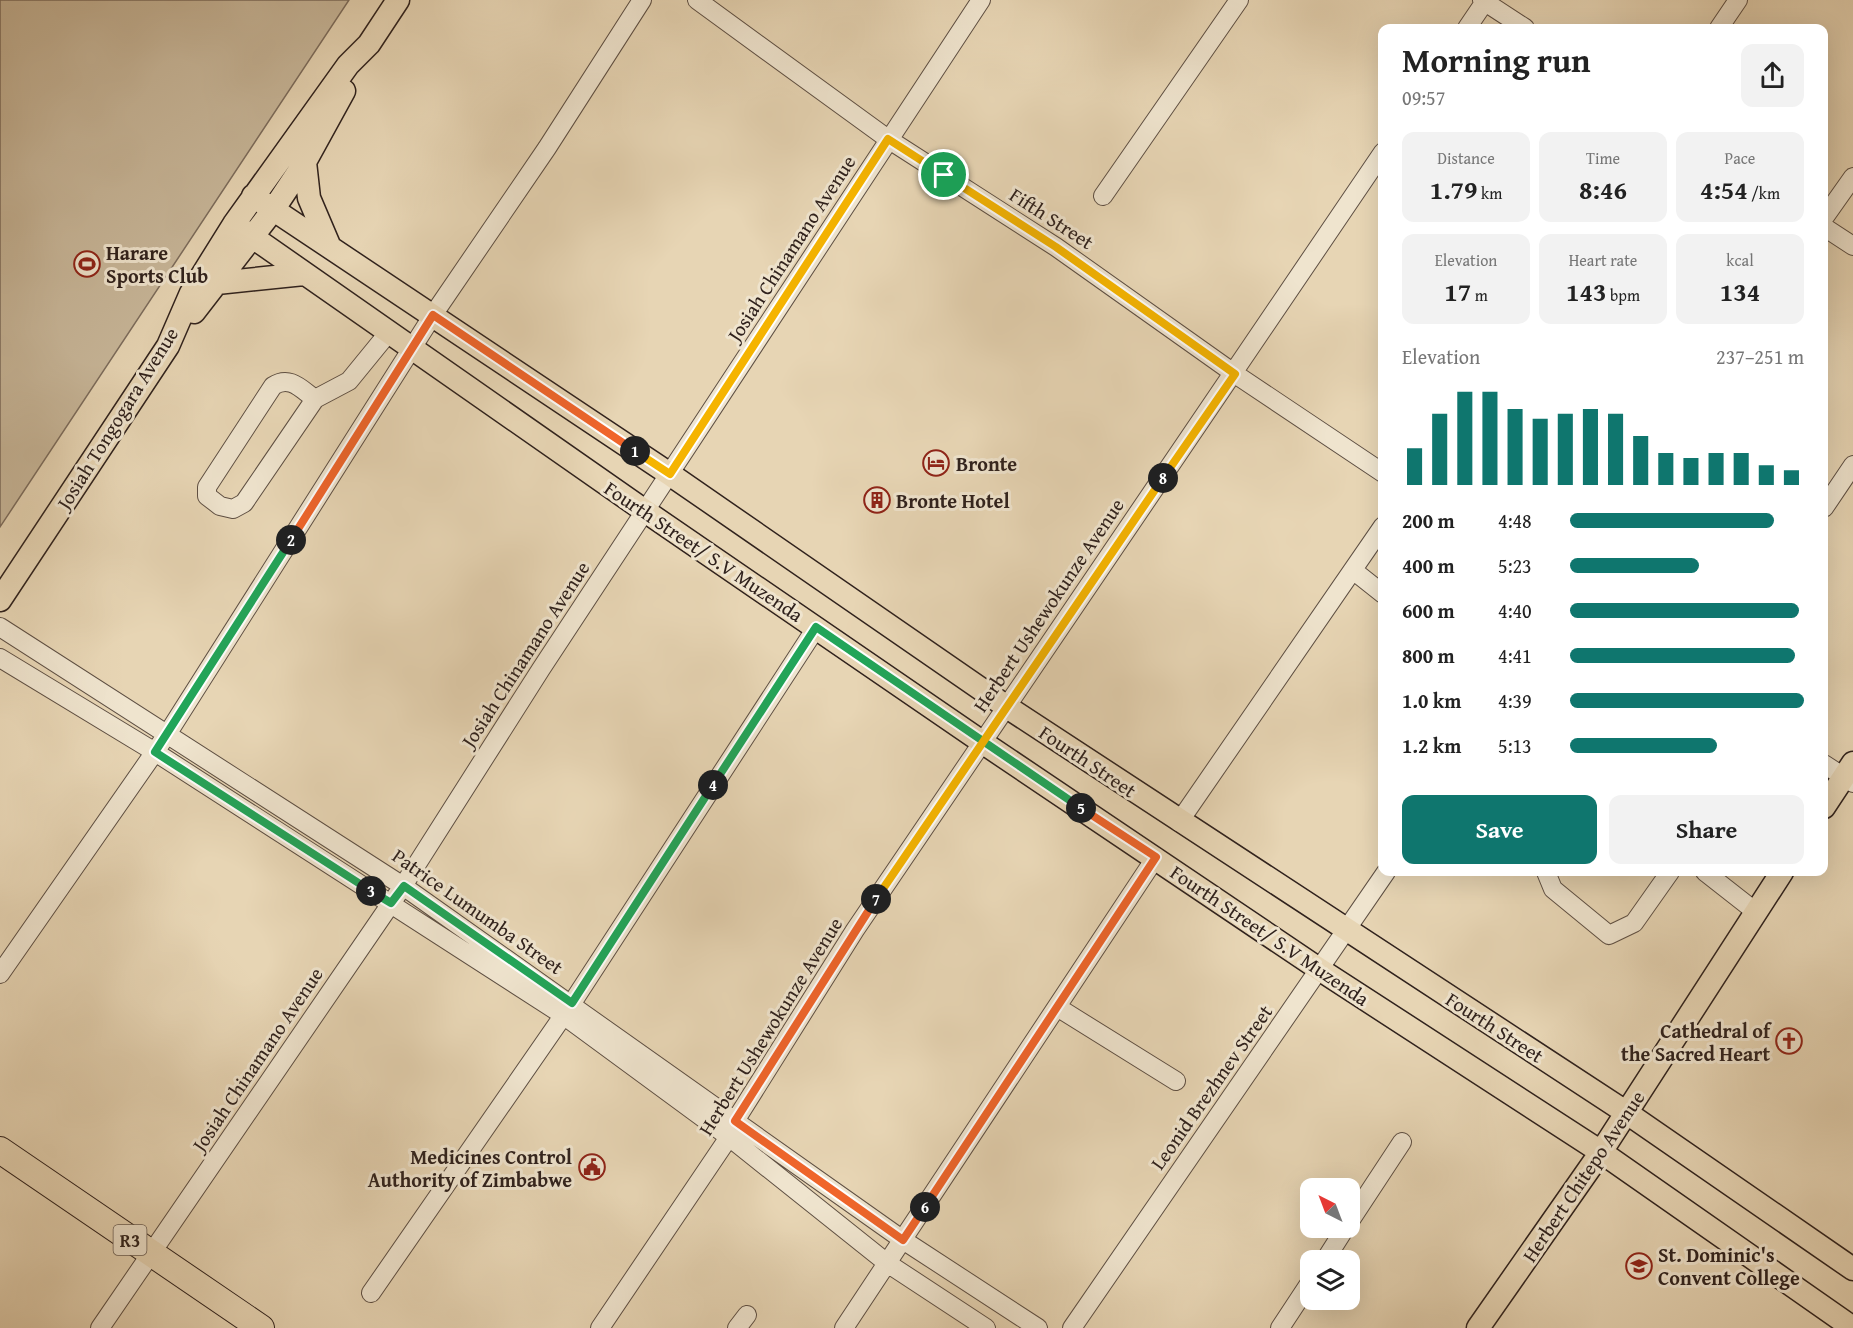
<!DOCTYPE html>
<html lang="en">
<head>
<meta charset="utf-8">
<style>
  :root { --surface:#fff; --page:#f2f2f2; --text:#222; --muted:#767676; --accent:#0f766e }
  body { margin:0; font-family:"Gentium Book Plus",serif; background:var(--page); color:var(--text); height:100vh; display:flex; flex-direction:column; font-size:22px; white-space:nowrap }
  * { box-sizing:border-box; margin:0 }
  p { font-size:20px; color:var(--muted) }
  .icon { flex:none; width:33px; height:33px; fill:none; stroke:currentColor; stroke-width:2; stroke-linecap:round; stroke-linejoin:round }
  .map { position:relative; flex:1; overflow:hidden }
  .side { position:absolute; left:1378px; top:24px; width:450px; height:852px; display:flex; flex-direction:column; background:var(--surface); border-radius:12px; box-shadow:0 6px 24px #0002 }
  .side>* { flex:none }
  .needle { width:39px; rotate:318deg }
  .controls { position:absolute; left:1300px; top:1178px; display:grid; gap:12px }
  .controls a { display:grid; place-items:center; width:60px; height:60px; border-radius:12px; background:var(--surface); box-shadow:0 6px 24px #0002; font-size:30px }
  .pin { position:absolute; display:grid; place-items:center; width:51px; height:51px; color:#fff; margin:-26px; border:3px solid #fff; border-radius:50%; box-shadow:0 2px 6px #0007 }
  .km { position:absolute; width:30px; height:30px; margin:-15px; border-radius:50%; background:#222; color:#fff; font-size:16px; line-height:30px; text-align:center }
  .round { display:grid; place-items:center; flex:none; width:63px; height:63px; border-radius:12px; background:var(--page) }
  .overview { display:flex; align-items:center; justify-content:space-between; height:102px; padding:0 24px }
  h1 { font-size:33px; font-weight:700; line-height:45px }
  .figures { display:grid; grid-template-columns:repeat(3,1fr); gap:9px; height:102px; padding:6px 24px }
  .figures div { display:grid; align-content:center; border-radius:12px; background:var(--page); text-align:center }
  .figures b { font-size:26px; font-weight:700 }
  .figures small { font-size:16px; font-weight:400 }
  .figures p { font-size:16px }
  .chart { height:168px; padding:12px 24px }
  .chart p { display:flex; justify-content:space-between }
  .chart svg { width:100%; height:108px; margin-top:6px; stroke:var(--accent); stroke-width:6 }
  .primary-button { display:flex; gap:12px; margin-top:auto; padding:12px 24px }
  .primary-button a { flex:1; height:69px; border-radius:12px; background:var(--accent); color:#fff; font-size:24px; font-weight:700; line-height:69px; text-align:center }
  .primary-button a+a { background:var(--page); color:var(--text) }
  ul { padding:0 24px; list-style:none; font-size:20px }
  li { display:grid; grid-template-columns:96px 72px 1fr; align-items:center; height:45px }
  li i { height:15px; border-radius:8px; background:var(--accent) }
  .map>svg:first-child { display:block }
  .green { fill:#c8b79a; stroke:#7c6c5c; stroke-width:1.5 }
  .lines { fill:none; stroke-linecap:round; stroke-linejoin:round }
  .minor-casing { stroke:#5e4f43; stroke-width:20 }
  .major-casing { stroke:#30221d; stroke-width:25 }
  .highway-casing { stroke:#30221d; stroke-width:28 }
  .minor { stroke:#efe4ce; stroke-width:18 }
  .major { stroke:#e7d5b4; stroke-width:22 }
  .highway { stroke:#e7d5b4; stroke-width:26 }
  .split-1-casing { stroke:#fff; stroke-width:12 }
  .split-2-casing { stroke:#fff; stroke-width:12 }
  .split-3-casing { stroke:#fff; stroke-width:12 }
  .split-4-casing { stroke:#fff; stroke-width:12 }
  .split-5-casing { stroke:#fff; stroke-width:12 }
  .split-6-casing { stroke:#fff; stroke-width:12 }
  .split-7-casing { stroke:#fff; stroke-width:12 }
  .split-8-casing { stroke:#fff; stroke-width:12 }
  .split-9-casing { stroke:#fff; stroke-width:12 }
  .split-1 { stroke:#f5b400; stroke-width:8 }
  .split-2 { stroke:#f0652b; stroke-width:8 }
  .split-3 { stroke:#22a559; stroke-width:8 }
  .split-4 { stroke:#22a559; stroke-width:8 }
  .split-5 { stroke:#22a559; stroke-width:8 }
  .split-6 { stroke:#f0652b; stroke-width:8 }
  .split-7 { stroke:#f0652b; stroke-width:8 }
  .split-8 { stroke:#f5b400; stroke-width:8 }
  .split-9 { stroke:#f5b400; stroke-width:8 }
  .labels { text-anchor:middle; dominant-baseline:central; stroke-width:6; stroke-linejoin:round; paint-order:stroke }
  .shield { fill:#efe4ce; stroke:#695c52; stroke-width:1.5 }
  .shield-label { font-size:18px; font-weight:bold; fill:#30221d }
  .street-label { font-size:20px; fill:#30221d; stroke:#efe4ce }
  .poi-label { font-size:20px; font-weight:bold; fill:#30221d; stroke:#efe4ce; text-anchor:start }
</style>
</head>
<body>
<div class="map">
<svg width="1853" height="1328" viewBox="0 0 1853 1328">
  <rect width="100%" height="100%" fill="#e7d5b4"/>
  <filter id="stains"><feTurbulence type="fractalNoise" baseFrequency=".00333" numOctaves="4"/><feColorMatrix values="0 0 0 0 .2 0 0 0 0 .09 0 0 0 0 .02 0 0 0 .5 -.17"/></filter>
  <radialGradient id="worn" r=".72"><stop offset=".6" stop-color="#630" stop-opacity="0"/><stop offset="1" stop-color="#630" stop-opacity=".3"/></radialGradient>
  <path class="green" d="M0 0H349L0 527Z"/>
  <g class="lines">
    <g class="minor-casing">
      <path id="minor" d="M697 0 888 139 1056 247 1235 374 1383 473
        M1482 0 1525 28
        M1467 28 1486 0
        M1719 28 1738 0
        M1103 196 1239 0
        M1824 218 1853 177
        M1824 227 1853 246
        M315 399C301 389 290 375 273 386L207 487V496L220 506 233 509 244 503 315 399 349 381 389 332
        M1824 508 1853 465
        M1354 571 1383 594
        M0 627 403 886 903 1240 1038 1328
        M0 658 155 752 563 1015 729 1137 887 1263 986 1328
        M1824 764 1853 783
        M1179 822 1383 526
        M1546 872 1553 889 1609 935 1634 923 1670 872
        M1705 872 1756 912
        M0 974 168 733 433 315 547 148 642 0
        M1057 1007 1176 1081
        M1350 1221 1402 1142
        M1325 1260 1346 1227
        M371 1293 572 1003 816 628
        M100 1328 403 886 541 669 981 0
        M600 1328 729 1137 735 1121 855 930 1383 152
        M737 1328 747 1315
        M844 1328 1156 857
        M1072 1328 1386 872
        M1280 1328 1311 1281"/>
    </g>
    <g class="major-casing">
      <path id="major" d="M305 162 309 198 329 245
        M253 196 671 475 1007 707 1627 1113 1853 1269
        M234 224 645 511 982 742 1319 969 1601 1152 1853 1328
        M217 283 304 274
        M194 312 273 210 305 162 344 91
        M0 600 168 346 191 293 234 224 348 65 369 44 398 0
        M1824 807 1853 763
        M1478 1328 1601 1152 1782 872"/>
    </g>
    <g class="highway-casing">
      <path id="highway" d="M0 1150 261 1328"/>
    </g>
    <use href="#minor" class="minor"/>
    <use href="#major" class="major"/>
    <use href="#highway" class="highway"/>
  </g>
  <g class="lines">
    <g class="split-1-casing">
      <path id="split-1" d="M635 451 670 474 888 139 944 175"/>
    </g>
    <g class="split-2-casing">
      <path id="split-2" d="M291 540 433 315 635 451"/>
    </g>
    <g class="split-3-casing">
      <path id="split-3" d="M291 540 155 752 371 891"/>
    </g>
    <g class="split-4-casing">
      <path id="split-4" d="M371 891 391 903 404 886 572 1003 713 785"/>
    </g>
    <g class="split-5-casing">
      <path id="split-5" d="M713 785 816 627 1081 808"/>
    </g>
    <g class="split-6-casing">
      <path id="split-6" d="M925 1207 1156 857 1081 808"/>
    </g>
    <g class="split-7-casing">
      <path id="split-7" d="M876 899 735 1121 903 1240 925 1207"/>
    </g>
    <g class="split-8-casing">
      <path id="split-8" d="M876 899 1163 478"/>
    </g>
    <g class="split-9-casing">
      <path id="split-9" d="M944 175 1056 247 1235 374 1163 478"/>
    </g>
    <use href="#split-1" class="split-1"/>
    <use href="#split-2" class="split-2"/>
    <use href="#split-3" class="split-3"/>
    <use href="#split-4" class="split-4"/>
    <use href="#split-5" class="split-5"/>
    <use href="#split-6" class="split-6"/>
    <use href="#split-7" class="split-7"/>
    <use href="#split-8" class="split-8"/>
    <use href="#split-9" class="split-9"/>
  </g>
  <defs>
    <g id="stadium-ring" transform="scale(1.35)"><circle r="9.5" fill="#efe4ce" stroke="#8f2418" stroke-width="1.5"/><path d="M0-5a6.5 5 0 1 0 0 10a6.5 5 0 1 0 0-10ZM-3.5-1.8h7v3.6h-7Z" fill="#8f2418"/></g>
    <g id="hotel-ring" transform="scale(1.35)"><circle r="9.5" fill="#efe4ce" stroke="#8f2418" stroke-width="1.5"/><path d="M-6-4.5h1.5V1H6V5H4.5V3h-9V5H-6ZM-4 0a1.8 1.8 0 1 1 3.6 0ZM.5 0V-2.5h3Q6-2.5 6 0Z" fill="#8f2418"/></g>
    <g id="building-ring" transform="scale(1.35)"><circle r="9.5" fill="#efe4ce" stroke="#8f2418" stroke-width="1.5"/><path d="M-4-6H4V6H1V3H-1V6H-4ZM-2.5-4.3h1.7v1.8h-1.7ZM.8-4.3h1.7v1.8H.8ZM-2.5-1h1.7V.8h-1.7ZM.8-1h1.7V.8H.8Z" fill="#8f2418"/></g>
    <g id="church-ring" transform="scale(1.35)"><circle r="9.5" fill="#efe4ce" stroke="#8f2418" stroke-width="1.5"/><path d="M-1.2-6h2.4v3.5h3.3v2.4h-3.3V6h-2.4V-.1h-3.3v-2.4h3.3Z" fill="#8f2418"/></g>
    <g id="civic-ring" transform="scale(1.35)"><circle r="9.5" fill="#efe4ce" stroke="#8f2418" stroke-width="1.5"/><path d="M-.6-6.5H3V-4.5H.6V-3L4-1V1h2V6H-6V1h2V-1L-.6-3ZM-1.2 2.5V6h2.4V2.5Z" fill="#8f2418"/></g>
    <g id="university-ring" transform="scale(1.35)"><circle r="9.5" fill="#efe4ce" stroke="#8f2418" stroke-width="1.5"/><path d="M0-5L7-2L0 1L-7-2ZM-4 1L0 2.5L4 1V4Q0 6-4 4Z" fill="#8f2418"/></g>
  </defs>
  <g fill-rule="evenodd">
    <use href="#stadium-ring" x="87" y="264"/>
    <use href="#hotel-ring" x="936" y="463"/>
    <use href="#building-ring" x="877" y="500"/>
    <use href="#church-ring" x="1789" y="1041"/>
    <use href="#civic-ring" x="592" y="1167"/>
    <use href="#university-ring" x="1639" y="1266"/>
  </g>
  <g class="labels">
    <rect class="shield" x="113.5" y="1225" width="33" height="30" rx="4.5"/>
    <g class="shield-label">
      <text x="130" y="1240">R3</text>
    </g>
    <g class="street-label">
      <text transform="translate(1052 218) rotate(33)">Fifth Street</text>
      <text transform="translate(791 248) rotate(-57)">Josiah Chinamano Avenue</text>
      <text transform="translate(117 418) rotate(-58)">Josiah Tongogara Avenue</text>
      <text transform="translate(704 551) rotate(34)">Fourth Street/ S.V Muzenda</text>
      <text transform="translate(1048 605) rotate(-56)">Herbert Ushewokunze Avenue</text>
      <text transform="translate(525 654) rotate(-57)">Josiah Chinamano Avenue</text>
      <text transform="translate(1088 761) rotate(34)">Fourth Street</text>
      <text transform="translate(478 911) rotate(35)">Patrice Lumumba Street</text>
      <text transform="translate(1270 935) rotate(34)">Fourth Street/ S.V Muzenda</text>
      <text transform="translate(770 1026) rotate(-58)">Herbert Ushewokunze Avenue</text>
      <text transform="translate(1495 1027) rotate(33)">Fourth Street</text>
      <text transform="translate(257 1059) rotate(-56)">Josiah Chinamano Avenue</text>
      <text transform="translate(1211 1087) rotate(-55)">Leonid Brezhnev Street</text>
      <text transform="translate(1583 1176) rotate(-56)">Herbert Chitepo Avenue</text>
    </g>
    <g class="poi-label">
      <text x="106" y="252">Harare<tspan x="106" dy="23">Sports Club</tspan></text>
      <text x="956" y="463">Bronte</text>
      <text x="896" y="500">Bronte Hotel</text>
      <text x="1770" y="1030" text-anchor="end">Cathedral of<tspan x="1770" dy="23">the Sacred Heart</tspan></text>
      <text x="572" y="1156" text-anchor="end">Medicines Control<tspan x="572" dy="23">Authority of Zimbabwe</tspan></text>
      <text x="1658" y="1254">St. Dominic's<tspan x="1658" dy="23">Convent College</tspan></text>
    </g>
  </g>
  <rect width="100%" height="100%" filter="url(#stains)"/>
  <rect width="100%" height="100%" fill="url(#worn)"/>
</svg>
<div class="controls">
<a><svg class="needle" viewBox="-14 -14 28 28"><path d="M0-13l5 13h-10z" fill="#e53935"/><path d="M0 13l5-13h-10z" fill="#767676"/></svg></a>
<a><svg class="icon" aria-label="layers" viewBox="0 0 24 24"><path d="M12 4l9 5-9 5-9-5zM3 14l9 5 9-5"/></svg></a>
</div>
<div class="pin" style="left:944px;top:175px;background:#1e9e55"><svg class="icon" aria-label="arrive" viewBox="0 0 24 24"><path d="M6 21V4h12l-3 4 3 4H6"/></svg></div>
<b class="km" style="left:635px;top:451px">1</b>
<b class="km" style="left:291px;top:540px">2</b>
<b class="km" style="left:371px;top:891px">3</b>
<b class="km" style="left:713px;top:785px">4</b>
<b class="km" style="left:1081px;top:808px">5</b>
<b class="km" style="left:925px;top:1207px">6</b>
<b class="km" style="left:876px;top:899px">7</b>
<b class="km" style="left:1163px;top:478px">8</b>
<section class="side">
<div class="overview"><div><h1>Morning run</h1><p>09:57</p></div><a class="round"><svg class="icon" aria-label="share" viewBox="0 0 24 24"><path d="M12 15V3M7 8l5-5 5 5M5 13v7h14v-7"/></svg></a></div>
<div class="figures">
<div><p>Distance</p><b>1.79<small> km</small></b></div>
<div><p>Time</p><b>8:46</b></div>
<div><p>Pace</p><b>4:54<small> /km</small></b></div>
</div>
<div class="figures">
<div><p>Elevation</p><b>17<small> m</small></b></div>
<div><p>Heart rate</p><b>143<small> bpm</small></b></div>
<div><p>kcal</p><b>134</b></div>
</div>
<div class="chart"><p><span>Elevation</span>237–251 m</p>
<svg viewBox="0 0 160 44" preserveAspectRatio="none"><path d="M5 44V29M15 44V15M25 44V6M35 44V6M45 44V13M55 44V17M65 44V15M75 44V13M85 44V15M95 44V24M105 44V31M115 44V33M125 44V31M135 44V31M145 44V36M155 44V38"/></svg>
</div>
<ul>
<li><b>200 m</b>4:48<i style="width:87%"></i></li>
<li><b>400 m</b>5:23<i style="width:55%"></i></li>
<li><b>600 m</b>4:40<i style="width:98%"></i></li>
<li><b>800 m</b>4:41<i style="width:96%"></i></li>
<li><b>1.0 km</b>4:39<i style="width:100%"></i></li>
<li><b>1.2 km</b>5:13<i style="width:63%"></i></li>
</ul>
<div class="primary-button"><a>Save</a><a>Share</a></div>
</section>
</div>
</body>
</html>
